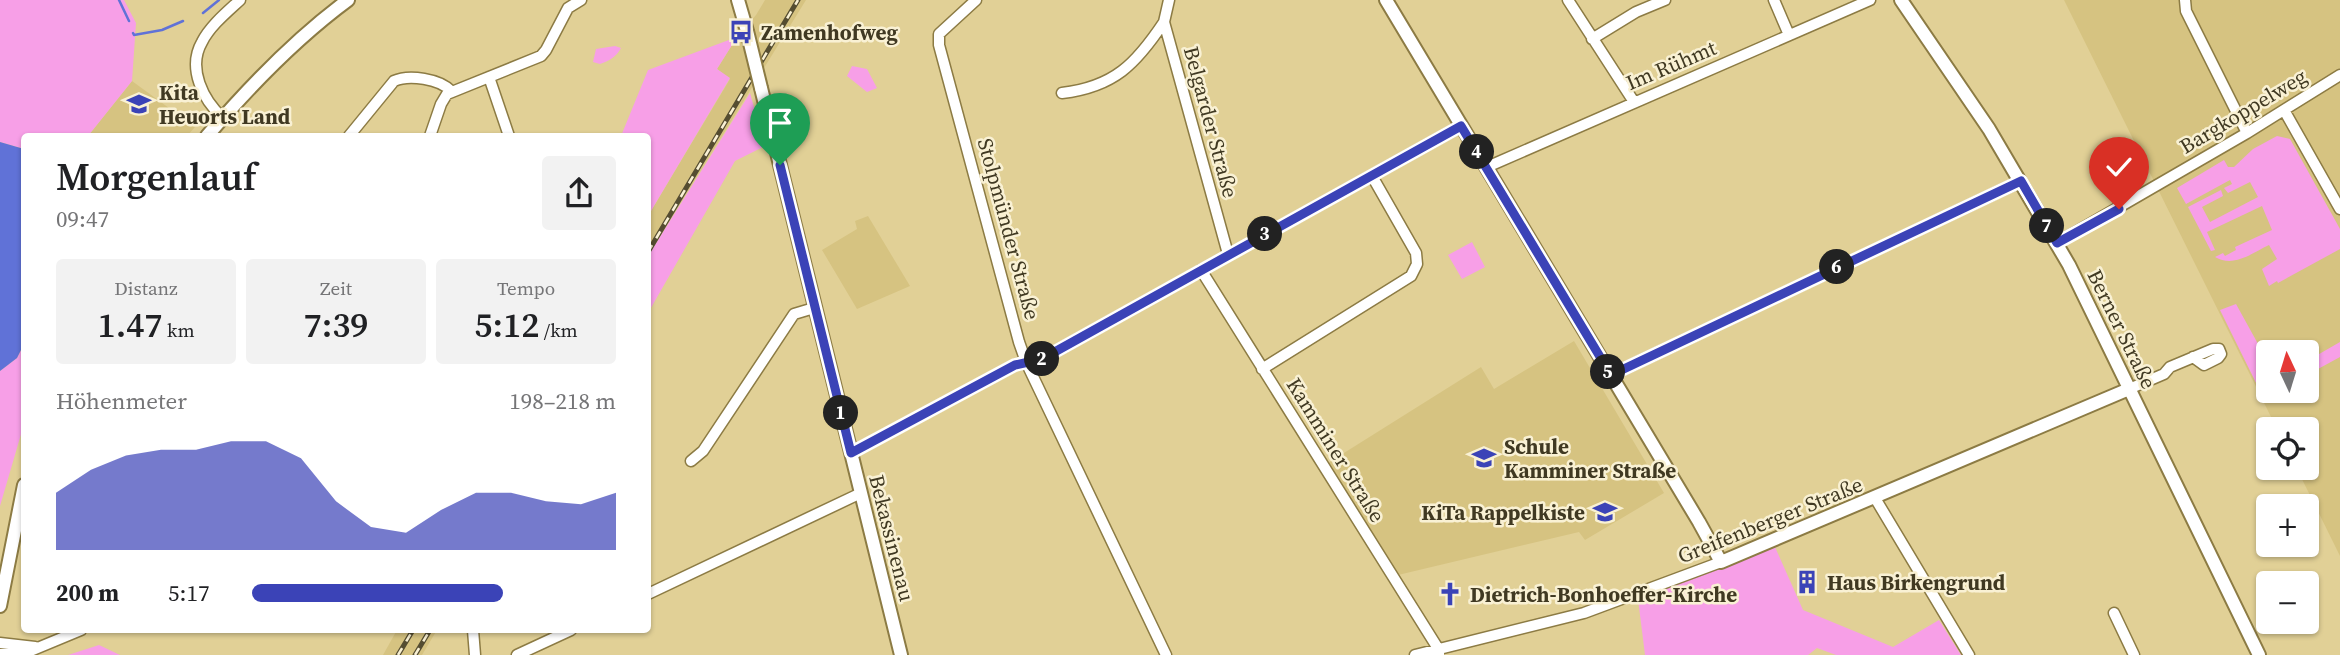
<!DOCTYPE html>
<html lang="de">
<head>
<meta charset="utf-8">
<style>
  :root { --surface:#fff; --page:#f2f2f2; --text:#202124; --muted:#757577; --accent:#3b43b7 }
  body { margin:0; font-family:"Source Serif 4",serif; background:var(--page); color:var(--text); height:100vh; display:flex; flex-direction:column; font-size:26px; white-space:nowrap }
  * { box-sizing:border-box; margin:0 }
  p { font-size:23px; color:var(--muted) }
  .icon { flex:none; width:38px; height:38px; fill:none; stroke:currentColor; stroke-width:2; stroke-linecap:round; stroke-linejoin:round }
  .map { position:relative; flex:1; overflow:hidden }
  .side { position:absolute; left:21px; top:133px; width:630px; height:500px; display:flex; flex-direction:column; background:var(--surface); border-radius:7px; box-shadow:0 2px 5px #0004 }
  .side>* { flex:none }
  .needle { width:46px; rotate:356deg }
  .fabs { position:absolute; left:2256px; top:340px; display:grid; gap:14px }
  .fabs a { display:grid; place-items:center; width:63px; height:63px; border-radius:7px; background:var(--surface); box-shadow:0 2px 5px #0004; font-size:35px }
  .pin { position:absolute; display:grid; place-items:center; width:60px; height:60px; color:#fff; margin:-72px -30px; border-radius:50% 50% 50% 0; rotate:-45deg; box-shadow:0 0 7px #0007 }
  .pin .icon { rotate:45deg }
  .km { position:absolute; width:35px; height:35px; margin:-18px; border-radius:50%; background:#222; color:#fff; font-size:19px; line-height:35px; text-align:center }
  .round { display:grid; place-items:center; flex:none; width:74px; height:74px; border-radius:7px; background:var(--page) }
  .head { display:flex; align-items:center; justify-content:space-between; height:119px; padding:0 35px }
  h1 { font-size:38px; font-weight:600; line-height:52px }
  .stats { display:grid; grid-template-columns:repeat(3,1fr); gap:10px; height:119px; padding:7px 35px }
  .stats div { display:grid; align-content:center; border-radius:7px; background:var(--page); text-align:center }
  .stats b { font-size:35px; font-weight:600 }
  .stats small { font-size:19px; font-weight:400 }
  .stats p { font-size:19px }
  .chart { height:196px; padding:14px 35px }
  .chart p { display:flex; justify-content:space-between }
  .chart svg { width:100%; height:126px; margin-top:7px; fill:var(--accent); opacity:.7 }
  ul { padding:0 35px; list-style:none; font-size:23px }
  li { display:grid; grid-template-columns:112px 84px 1fr; align-items:center; height:52px }
  li i { height:18px; border-radius:9px; background:var(--accent) }
  .map>svg:first-child { display:block }
  .built { fill:#d6c381; fill-rule:evenodd }
  .green { fill:#f79fe7 }
  .water { fill:#6072d7 }
  .lines { fill:none; stroke-linecap:round; stroke-linejoin:round }
  .stream { stroke:#6072d7; stroke-width:2.5 }
  .street-casing { stroke:#8c7b44; stroke-width:13 }
  .secondary-casing { stroke:#8c7b44; stroke-width:16 }
  .street { stroke:#fff; stroke-width:10 }
  .secondary { stroke:#fff; stroke-width:12 }
  .rail-casing { stroke:#554d31; stroke-width:5 }
  .rail { stroke:#f9f1d4; stroke-width:2.5; stroke-dasharray:8; stroke-linecap:butt }
  .secondary-bridge-casing { stroke:#8c7b44; stroke-width:16; stroke-linecap:butt }
  .secondary-bridge { stroke:#fff; stroke-width:12 }
  .route-casing { stroke:#fff; stroke-width:14 }
  .route { stroke:#3b43b7; stroke-width:9 }
  .labels { text-anchor:middle; dominant-baseline:central; stroke-width:5; stroke-linejoin:round; paint-order:stroke }
  .poi-label { font-size:21px; font-weight:bold; fill:#403922; stroke:#f9f1d4; text-anchor:start }
  .street-label { font-size:21px; fill:#403922; stroke:#f9f1d4 }
</style>
</head>
<body>
<div class="map">
<svg width="2340" height="655" viewBox="0 0 2340 655">
  <rect width="100%" height="100%" fill="#e1d096"/>
  <path class="built" d="M765 0H806L648 256V216L730 79 717 69 737 37 756 15Z
    M2064 0H2340V556L2296 467H2306V429H2277ZM2268 352H2306V390H2268Z
    M132 81 195 127 187 136H88Z
    M868 216 910 286 857 309 822 250 857 229 855 221Z
    M1574 341 1664 493 1585 540 1579 532 1398 575 1328 463 1481 367 1494 389Z
    M397 630H437L422 655H383Z"/>
  <path class="green" d="M0 0H124L136 23 132 81 88 136H24V149L0 142Z
    M737 37 717 69 730 78 648 216V136H621L648 70Z
    M615 46 621 48C616 57 609 61 600 64L593 62 596 49Z
    M852 66 867 69 877 88 867 92 847 76Z
    M750 93 765 146 735 161 648 313V256Z
    M2277 136 2290 139 2340 229V249L2278 283 2277 281 2269 286 2262 269 2277 259 2269 245C2252 253 2234 268 2215 257L2223 253 2225 256 2236 250 2235 247 2272 230 2262 206 2207 232 2215 250 2211 251 2188 207 2221 190 2223 196 2202 207 2210 222 2258 197 2250 182 2228 193 2224 188 2232 184 2230 180 2186 204 2177 188 2224 160 2228 167H2234L2253 149Z
    M1472 242 1485 267 1462 279 1448 255Z
    M2236 304 2268 362V390H2279L2264 399 2220 310Z
    M2340 342V357L2307 375V361Z
    M24 344V424L0 506V371L17 358Z
    M1775 547 1803 610 1893 647 1939 620 1961 655H1836L1817 648 1808 655H1645L1638 599Z
    M99 645 120 655H68Z"/>
  <path class="water" d="M0 142 24 149V344L17 358 0 371Z"/>
  <g class="lines">
    <path class="stream" d="M119 0 129 21
      M203 13 219 0
      M133 33 134 35 162 30 183 21"/>
    <g class="street-casing">
      <path id="street" d="M976 0 939 34V45L1019 342 1026 362 1166 655
        M1169 0 1164 22 1228 254
        M1568 0 1634 102
        M1774 0 1789 35
        M2185 0 2186 11 2247 133
        M1592 39 1636 12 1665 0
        M489 77 509 136
        M1062 93C1114 87 1136 64 1164 22
        M2284 110 2340 209
        M223 118C203 100 187 68 202 42 210 26 227 12 240 0
        M349 136 394 81C409 74 440 79 451 91
        M430 136 441 104 447 94 541 56 546 50 568 8 581 0
        M1487 167 1870 0
        M2057 243 2247 133 2340 75
        M1201 270 1439 650V655
        M1262 369 1411 276 1417 264 1416 253 1372 176
        M1611 375 2021 181
        M2129 389 2164 374 2170 367 2213 349H2219L2221 354 2218 358 2204 365 2193 357
        M851 453 1015 365 1042 359 1461 126
        M691 461 703 451 794 314 814 308
        M1875 498 1969 655
        M648 594 861 493
        M2114 613 2134 655
        M473 630 475 655
        M0 643 35 647
        M0 654H23L81 630
        M517 655 571 630
        M1415 655 1584 613 1721 562"/>
    </g>
    <g class="secondary-casing">
      <path id="secondary" d="M738 0 747 31
        M1386 0 1699 522 1721 562 2129 389
        M1901 0 1989 129 2069 265 2259 655
        M761 88 901 655
        M207 136C249 87 295 39 348 0
        M0 606 24 485"/>
    </g>
    <use href="#street" class="street"/>
    <use href="#secondary" class="secondary"/>
    <g class="rail-casing">
      <path id="rail" d="M648 252 798 0
        M398 655 413 630
        M415 655 430 630"/>
    </g>
    <use href="#rail" class="rail"/>
    <g class="secondary-bridge-casing">
      <path id="secondary-bridge" d="M747 31 761 88"/>
    </g>
    <use href="#secondary-bridge" class="secondary-bridge"/>
  </g>
  <g class="lines">
    <g class="route-casing">
      <path id="route" d="M780 165 851 453 1015 365 1042 359 1461 126 1611 375 2021 181 2057 243 2119 209"/>
    </g>
    <use href="#route" class="route"/>
  </g>
  <defs>
    <g id="bus-bare" transform="scale(1.89)"><path d="M-5-6H5V4H4V6H2V4H-2V6H-4V4H-5ZM-3.5-4V0h7V-4ZM-3.5 1.2v1.5H-2V1.2ZM2 1.2v1.5H3.5V1.2Z" fill="#3b43b7" stroke="#f9f1d4" stroke-width="2.5" paint-order="stroke"/></g>
    <g id="school-bare" transform="scale(1.89)"><path d="M0-5L7-2L0 1L-7-2ZM-4 1L0 2.5L4 1V4Q0 6-4 4Z" fill="#3b43b7" stroke="#f9f1d4" stroke-width="2.5" paint-order="stroke"/></g>
    <g id="building-bare" transform="scale(1.89)"><path d="M-4-6H4V6H1V3H-1V6H-4ZM-2.5-4.3h1.7v1.8h-1.7ZM.8-4.3h1.7v1.8H.8ZM-2.5-1h1.7V.8h-1.7ZM.8-1h1.7V.8H.8Z" fill="#3b43b7" stroke="#f9f1d4" stroke-width="2.5" paint-order="stroke"/></g>
    <g id="church-bare" transform="scale(1.89)"><path d="M-1.2-6h2.4v3.5h3.3v2.4h-3.3V6h-2.4V-.1h-3.3v-2.4h3.3Z" fill="#3b43b7" stroke="#f9f1d4" stroke-width="2.5" paint-order="stroke"/></g>
  </defs>
  <g fill-rule="evenodd">
    <use href="#bus-bare" x="741" y="32"/>
    <use href="#school-bare" x="139" y="104"/>
    <use href="#school-bare" x="1484" y="458"/>
    <use href="#school-bare" x="1605" y="512"/>
    <use href="#building-bare" x="1807" y="582"/>
    <use href="#church-bare" x="1450" y="594"/>
  </g>
  <g class="labels">
    <g class="poi-label">
      <text x="761" y="32">Zamenhofweg</text>
      <text x="159" y="92">Kita<tspan x="159" dy="24">Heuorts Land</tspan></text>
      <text x="1504" y="446">Schule<tspan x="1504" dy="24">Kamminer Straße</tspan></text>
      <text x="1585" y="512" text-anchor="end">KiTa Rappelkiste</text>
      <text x="1827" y="582">Haus Birkengrund</text>
      <text x="1470" y="594">Dietrich-Bonhoeffer-Kirche</text>
    </g>
    <g class="street-label">
      <text transform="translate(1671 65) rotate(-23)">Im Rühmt</text>
      <text transform="translate(2243 111) rotate(-31)">Bargkoppelweg</text>
      <text transform="translate(1211 122) rotate(75)">Belgarder Straße</text>
      <text transform="translate(1009 229) rotate(75)">Stolpmünder Straße</text>
      <text transform="translate(2122 329) rotate(64)">Berner Straße</text>
      <text transform="translate(1336 450) rotate(58)">Kamminer Straße</text>
      <text transform="translate(1770 520) rotate(-22)">Greifenberger Straße</text>
      <text transform="translate(892 538) rotate(76)">Bekassinenau</text>
    </g>
  </g>
</svg>
<div class="fabs">
<a><svg class="needle" viewBox="-14 -14 28 28"><path d="M0-13l5 13h-10z" fill="#e53935"/><path d="M0 13l5-13h-10z" fill="#757577"/></svg></a>
<a><svg class="icon" aria-label="locate" viewBox="0 0 24 24"><circle cx="12" cy="12" r="6"/><path d="M12 2v4M12 18v4M2 12h4M18 12h4"/></svg></a>
<a>+</a>
<a>−</a>
</div>
<div class="pin" style="left:780px;top:165px;background:#1e9e55"><svg class="icon" aria-label="arrive" viewBox="0 0 24 24"><path d="M6 21V4h12l-3 4 3 4H6"/></svg></div>
<div class="pin" style="left:2119px;top:209px;background:#d93025"><svg class="icon" aria-label="check" viewBox="0 0 24 24"><path d="M5 12l5 5 9-10"/></svg></div>
<b class="km" style="left:841px;top:413px">1</b>
<b class="km" style="left:1042px;top:359px">2</b>
<b class="km" style="left:1265px;top:234px">3</b>
<b class="km" style="left:1477px;top:152px">4</b>
<b class="km" style="left:1608px;top:372px">5</b>
<b class="km" style="left:1837px;top:267px">6</b>
<b class="km" style="left:2047px;top:226px">7</b>
<section class="side">
<div class="head"><div><h1>Morgenlauf</h1><p>09:47</p></div><a class="round"><svg class="icon" aria-label="share" viewBox="0 0 24 24"><path d="M12 15V3M7 8l5-5 5 5M5 13v7h14v-7"/></svg></a></div>
<div class="stats">
<div><p>Distanz</p><b>1.47<small> km</small></b></div>
<div><p>Zeit</p><b>7:39</b></div>
<div><p>Tempo</p><b>5:12<small> /km</small></b></div>
</div>
<div class="chart"><p><span>Höhenmeter</span>198–218 m</p>
<svg viewBox="0 0 160 44" preserveAspectRatio="none"><path d="M0 44V24L10 16L20 11L30 9L40 9L50 6L60 6L70 12L80 27L90 36L100 38L110 30L120 24L130 24L140 27L150 28L160 24V44z"/></svg>
</div>
<ul>
<li><b>200 m</b>5:17<i style="width:69%"></i></li>
</ul>
</section>
</div>
</body>
</html>
